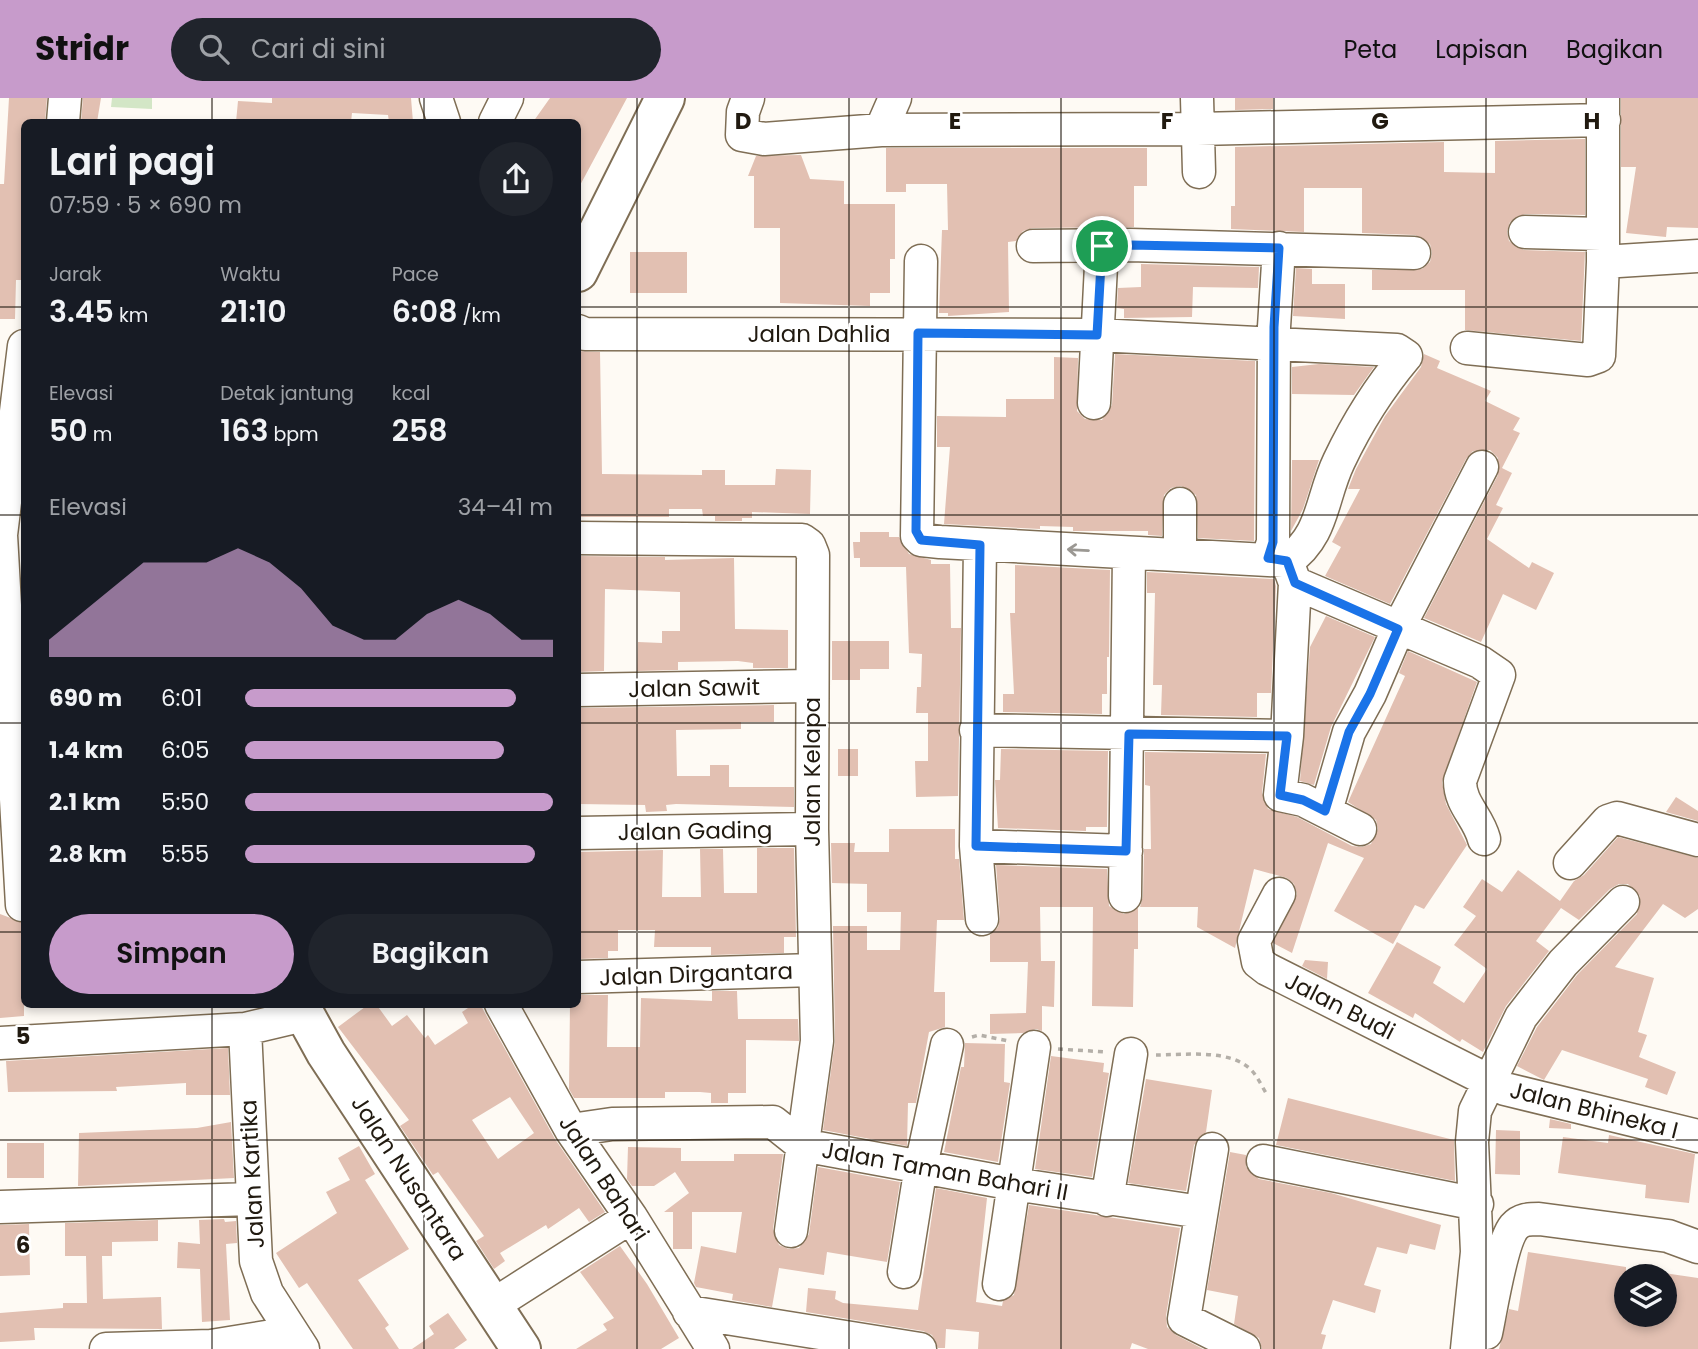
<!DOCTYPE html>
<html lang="id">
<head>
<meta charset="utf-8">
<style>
  :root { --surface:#171b24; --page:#20242c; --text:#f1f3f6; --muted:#9ea1a6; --accent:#c79bcb }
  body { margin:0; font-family:Poppins,sans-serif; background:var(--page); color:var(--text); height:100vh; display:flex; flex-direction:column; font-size:26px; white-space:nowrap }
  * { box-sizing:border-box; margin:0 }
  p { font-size:23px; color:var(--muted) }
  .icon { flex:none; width:38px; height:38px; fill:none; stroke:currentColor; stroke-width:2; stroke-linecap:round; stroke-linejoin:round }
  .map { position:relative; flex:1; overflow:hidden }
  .sheet { position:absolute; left:21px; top:21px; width:560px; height:889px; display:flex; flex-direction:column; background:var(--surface); border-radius:10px; box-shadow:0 4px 10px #0003 }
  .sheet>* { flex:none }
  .tools { position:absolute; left:1614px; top:1166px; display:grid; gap:14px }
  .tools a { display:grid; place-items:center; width:63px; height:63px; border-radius:50%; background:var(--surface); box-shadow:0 4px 10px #0003; font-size:35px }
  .pin { position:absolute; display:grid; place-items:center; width:60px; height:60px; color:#fff; margin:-30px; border:4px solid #fff; border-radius:50%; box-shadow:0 2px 7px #0007 }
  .round { display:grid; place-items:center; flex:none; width:74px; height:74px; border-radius:37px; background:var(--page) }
  .summary { display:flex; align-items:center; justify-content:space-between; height:119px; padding:0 28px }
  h1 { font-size:38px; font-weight:600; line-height:52px }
  .metrics { display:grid; grid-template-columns:repeat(3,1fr); gap:10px; height:119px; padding:7px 28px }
  .metrics div { display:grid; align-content:center }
  .metrics b { font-size:30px; font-weight:600 }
  .metrics small { font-size:19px; font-weight:400 }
  .metrics p { font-size:19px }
  .chart { height:196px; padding:14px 28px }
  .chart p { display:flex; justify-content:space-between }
  .chart svg { width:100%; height:126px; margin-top:7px; fill:var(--accent); opacity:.7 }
  .primary-button { display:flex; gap:14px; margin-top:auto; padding:14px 28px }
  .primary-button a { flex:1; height:80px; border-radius:42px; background:var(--accent); color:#111; font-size:28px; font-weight:600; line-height:80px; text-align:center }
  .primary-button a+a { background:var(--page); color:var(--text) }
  ul { padding:0 28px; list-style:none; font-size:23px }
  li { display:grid; grid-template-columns:112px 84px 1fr; align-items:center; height:52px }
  li i { height:18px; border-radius:9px; background:var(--accent) }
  header { display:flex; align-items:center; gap:42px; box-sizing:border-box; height:98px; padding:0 35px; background:var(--accent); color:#111 }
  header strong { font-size:33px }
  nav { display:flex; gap:38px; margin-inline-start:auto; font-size:24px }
  .search { width:490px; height:63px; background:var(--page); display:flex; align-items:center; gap:18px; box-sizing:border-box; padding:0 24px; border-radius:38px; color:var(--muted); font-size:26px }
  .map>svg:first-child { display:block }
  .green { fill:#d3e6c6 }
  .building { fill:#e2c0b2; fill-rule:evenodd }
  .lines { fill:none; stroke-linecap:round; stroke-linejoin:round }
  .minor-casing { stroke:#7f6e55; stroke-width:35 }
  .major-casing { stroke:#7f6e55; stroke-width:42 }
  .path { stroke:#b4afa8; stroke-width:3.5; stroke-dasharray:5 5; stroke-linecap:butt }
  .minor { stroke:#fff; stroke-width:32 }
  .major { stroke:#fff; stroke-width:38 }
  .oneway { stroke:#9b9893 }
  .route-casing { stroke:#fff; stroke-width:14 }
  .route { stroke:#1a73e8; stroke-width:9 }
  .grid { fill:none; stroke:#211a10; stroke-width:2; stroke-opacity:0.55 }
  .labels { text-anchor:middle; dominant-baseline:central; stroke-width:5; stroke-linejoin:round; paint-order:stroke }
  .street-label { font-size:23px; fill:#211a10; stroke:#fff }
  .grid-label { font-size:23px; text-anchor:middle; font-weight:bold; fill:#211a10; stroke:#fff; stroke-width:5; stroke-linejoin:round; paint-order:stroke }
</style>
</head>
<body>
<header>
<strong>Stridr</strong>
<div class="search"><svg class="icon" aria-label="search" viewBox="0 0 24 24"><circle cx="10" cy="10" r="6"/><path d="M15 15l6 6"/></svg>Cari di sini</div>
<nav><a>Peta</a><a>Lapisan</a><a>Bagikan</a></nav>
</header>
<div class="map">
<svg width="1698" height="1251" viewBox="0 0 1698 1251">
  <rect width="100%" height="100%" fill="#fefaf4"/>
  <path class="green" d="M112 0H152V11L111 9Z"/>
  <path class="building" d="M9 0H47L45 24H24V120H21V163H24V182H16L15 221H0V86H4Z
    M83 0H101L97 24H81Z
    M272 0H411L413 24H389L388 17 352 15 351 24H236L238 3 272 5Z
    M550 0H627L578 91V24H533Z
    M1235 0H1273V11L1235 12Z
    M1621 0H1698V130L1667 129 1666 139 1626 135 1636 69H1621Z
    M1585 41V117L1525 116 1510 124 1507 134 1509 143 1524 152 1585 154 1581 243 1465 232V192H1372V172L1422 171 1430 164 1432 155 1430 146 1415 137 1362 135V90H1304V134L1231 131V108H1235V49L1444 44V74L1495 75V43Z
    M886 50H1147V88H1134V129L1033 130 1023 133 1016 143 1008 144 1009 214 948 218V215H939L942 132H948L947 86H906V94H886Z
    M801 57 810 81 844 83V106H895V161H890V195H870V208L780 205V130H754V78H748L756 58Z
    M630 154H687V195H630Z
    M1141 166 1259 169 1258 190 1193 189 1192 219 1124 220V211L1117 210 1118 190 1141 189Z
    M1296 170 1312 171V186H1345V221L1293 218Z
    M578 253 600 254 602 376 702 377V372H725V387H775L776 371 811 372 810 416 752 414V420H742V423H715V418H703L702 411H669V419H578Z
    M1115 256 1255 263 1254 443 1198 440 1196 397 1181 388 1171 390 1164 397 1162 438 1148 437V433H1073V429L1040 428V431L944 426 950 349H937V318L1006 319V301H1054V259L1078 260 1077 313 1085 321 1102 322 1112 307Z
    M1424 256 1440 263 1437 270 1491 293 1485 303 1520 320 1513 332 1520 335 1502 370 1512 375 1496 407 1503 410 1487 441 1529 470 1532 464 1554 475 1536 512 1503 496 1481 544 1424 520 1498 377V360L1490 352 1473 353 1466 361 1390 506 1325 478 1341 449 1332 444 1360 391H1348L1356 371 1385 318 1421 269Z
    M1319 266 1374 269 1354 297 1292 296V269Z
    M1292 362H1319L1303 411 1291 433Z
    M860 434H889V439H899L909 456 931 462V466H950L951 530H961L958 698 916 699 915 663H928V615H916L917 589H921L922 556 909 555 906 469H860V460H854L853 444H860Z
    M578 458 665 459V462L734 460 735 531 788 532V570H753V565L738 563 678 564V572L637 573 638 544 662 545V533H680V494L605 491 604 573 578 574Z
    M1015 467 1110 472 1109 559H1107V596H1102V616L1003 614V596H1014L1010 515H1015Z
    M1147 474 1274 481 1276 488 1271 595H1257V619L1161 617 1162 587H1153L1155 495H1147Z
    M1326 518 1375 539 1331 629 1314 687 1300 683 1310 549Z
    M832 543H889V571H860V582H832Z
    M1408 553 1477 584 1442 684 1446 706 1467 747 1424 811 1415 807 1393 846 1334 813 1364 760 1328 745 1292 855 1273 845 1297 796 1294 786 1287 780 1254 771 1235 850 1197 829 1198 809H1140L1143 798 1144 751H1151L1150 688 1145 687V654L1266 656 1262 695 1268 711 1297 719 1352 748 1362 749 1371 746 1378 731 1376 722 1348 704 1405 578 1399 575Z
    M774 607V624H741V631L676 632 677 678H710V667H729V689H794V709L676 706 666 707 667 713 646 714 645 707 578 706V610Z
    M838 651H858V678H838Z
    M1001 651 1108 653 1107 729H1086V733L998 730 995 682H1000Z
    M1676 699 1698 713V723L1666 714Z
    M889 731H955V761H959L964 822H937L934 894H945V929L929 934 916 1005H908L907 1048 823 1032 835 943 833 828H867V852H900L901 814H867V786L832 785 831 745H855L854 754H889Z
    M1618 739 1698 760V811L1685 820 1663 806 1615 869 1654 880 1638 934 1647 937 1639 959 1676 974 1667 997 1645 989 1648 981 1562 952 1544 982 1517 968 1537 929 1577 877 1637 816 1640 798 1628 786H1619L1610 791 1579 822 1561 810 1536 843 1549 853 1506 908 1483 954 1462 941 1460 944 1415 915 1413 920 1368 895 1397 844 1441 869 1433 885 1464 905 1487 871 1454 847 1476 818 1463 809 1482 781 1502 794 1518 772 1560 803 1574 783 1584 777Z
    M757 750H794L796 839H784V855L711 857V849H654L655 832H618V853H608V860L578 861V754L663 752 662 799H701L700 751H723L724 795H757Z
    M996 767 1107 771 1109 808 1124 816 1138 810V851H1134L1133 909 1092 908 1093 809H1040L1041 863H1055L1054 909 1042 908V933L1036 931 1023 935 990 936V916L1026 915 1028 864H990V837L998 829 1000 820Z
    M0 816 24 825V918L0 920Z
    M1305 862 1328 864 1327 881 1302 868Z
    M712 893H737L738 921H798L799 943 746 942V995H728V1005H711V995L700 994H665V1000H574L569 991 570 906H578V897H608L607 949H640L641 900 712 903Z
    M369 906H376L392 928 407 917 425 940 428 937 435 947 468 925 462 914 474 906H480L555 1041 605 1114 589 1124 579 1110 548 1131 546 1127 500 1155 505 1163 494 1171 476 1143 484 1138 438 1074 433 1077 400 1028 409 1022 338 929ZM510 999 534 1035 498 1061 472 1022Z
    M965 945 1005 946 1004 984 1010 985 998 1064 944 1054 961 969H964Z
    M228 950 230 997H186V985L116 989 117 993 8 994 6 963Z
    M1051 958 1104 965 1103 974 1109 975 1092 1079 1035 1071Z
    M1146 981 1212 992 1206 1034 1194 1047 1186 1093 1128 1085Z
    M1288 1000 1454 1042 1455 1083 1276 1047Z
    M1550 1021 1571 1026V1031L1549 1030Z
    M231 1024 234 1080 78 1088 79 1035 197 1030Z
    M1496 1032 1520 1033V1077L1495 1076Z
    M1609 1037 1695 1056 1689 1105 1645 1100 1646 1087 1558 1075 1563 1039 1608 1045Z
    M7 1045H44V1080H7Z
    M359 1048 375 1076 365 1082 409 1151 358 1182 389 1227 385 1230 399 1251H353L307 1185 299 1190 276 1155 337 1115 326 1094 350 1082 338 1060Z
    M628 1049 681 1050V1063H734V1056H783L773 1131 779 1147 789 1151 799 1150 809 1136 818 1069 900 1084 887 1164 827 1154 824 1177 779 1170 772 1209 732 1202 733 1196 696 1189 694 1185 701 1148 736 1155 742 1114H692V1151H673V1114H664L689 1095 675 1074 654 1088H632L627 1081Z
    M1230 1054 1246 1057V1069L1259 1081 1331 1095 1441 1127 1435 1152 1410 1146 1407 1156 1377 1149 1364 1187 1381 1192 1375 1215 1333 1202 1321 1236 1326 1237 1322 1251H1262L1259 1240 1234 1226 1238 1198 1207 1192Z
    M936 1090 987 1100 976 1204 1002 1208 1003 1203 1014 1197 1029 1107 1180 1130 1166 1218 1167 1229 1176 1237 1203 1251H1148L1132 1245 1130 1251H978L979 1234 946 1231 945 1250H938L932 1237 923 1233 806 1214 808 1190 836 1193 835 1201 843 1205 918 1212Z
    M224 1121 225 1124 236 1123 237 1145 226 1146 230 1222 202 1224 200 1171 177 1170 178 1144 200 1146 199 1122Z
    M158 1122V1143L112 1144V1158H102L103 1201 161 1199 162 1231 34 1230 35 1242 0 1244V1215L63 1210V1205H87L86 1158H65V1125Z
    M29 1126 30 1177 0 1178V1127Z
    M620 1148 647 1186 679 1240 661 1251H576L607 1232 603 1226 614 1220 580 1174Z
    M1528 1154 1626 1169V1216H1664V1175L1698 1180V1251H1499L1509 1211 1518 1213Z
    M448 1215 467 1242 454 1251H412L434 1236 429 1228Z"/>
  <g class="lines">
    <g class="minor-casing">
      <path id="minor" d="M436 0 444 24
        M748 0 743 14 742 37 764 41 881 32 1198 31 1604 22
        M1197 0 1199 74
        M63 24 65 0
        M495 24 507 0
        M881 32 895 0
        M1525 134 1601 136
        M1033 148 1130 147 1414 155
        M921 163 917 438 921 442 940 444 1287 463 1295 485 1287 638 1280 697 1303 702 1360 731
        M1603 164 1698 158
        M578 233 585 236 1097 237 1397 252 1406 258C1379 290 1357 325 1339 363 1321 400 1324 438 1287 463
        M1467 250 1588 262 1599 258 1603 164V1
        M1094 305 1102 148
        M1180 406V457
        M578 440 802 442 809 447 813 457 812 731 817 943 791 1133
        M980 447 976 748 982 821
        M1268 460 1273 444 1274 229 1279 150
        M1295 485 1480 564 1499 577 1460 683C1460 707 1478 718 1484 741
        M578 592 811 588
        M976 632 1287 638
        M1326 713 1349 634 1370 596 1398 531 1482 369
        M578 735 812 731
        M976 748 1126 753
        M1570 765 1608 723 1617 720 1698 742
        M1279 796 1254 843 1258 864 1267 871 1505 991 1698 1038
        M1125 798 1129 455
        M22 807 1 437 24 248
        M578 879 815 872
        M501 906 571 1032 631 1119 713 1251
        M245 931 256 1163 267 1195 303 1251
        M0 945 245 931 304 917
        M571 1032 612 1026 773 1024 802 1047 1014 1086 1201 1114
        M1212 1051 1184 1221 1244 1251
        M1263 1063 1477 1106
        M1107 1102 1131 956
        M0 1109 252 1101
        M904 1174 921 1068 947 947
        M999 1186 1034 949
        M493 1207 631 1119
        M689 1214 920 1251
        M1486 1235C1491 1212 1501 1145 1514 1129 1521 1121 1529 1121 1539 1121L1668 1138 1698 1149
        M106 1251 211 1248 291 1235
        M1467 1251 1477 1154 1472 1044 1475 1013 1521 919 1563 865 1623 804"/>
    </g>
    <g class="major-casing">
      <path id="major" d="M578 174 665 0
        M299 906 326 955 521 1251"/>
    </g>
    <path class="path" d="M972 939 979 937 1009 943
      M1058 951 1106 954
      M1156 957C1184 957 1233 950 1253 974 1259 981 1263 991 1268 998"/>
    <use href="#minor" class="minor"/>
    <use href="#major" class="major"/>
  </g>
  <defs><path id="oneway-shaft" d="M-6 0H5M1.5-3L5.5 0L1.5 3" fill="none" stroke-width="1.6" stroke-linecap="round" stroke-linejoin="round" transform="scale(1.75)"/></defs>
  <use class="oneway" href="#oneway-shaft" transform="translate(1078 452) rotate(-177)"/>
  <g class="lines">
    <g class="route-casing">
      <path id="route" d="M1130 147 1279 150 1274 229 1273 444 1268 460 1287 463 1295 485 1398 531 1370 596 1349 634 1325 713 1303 702 1280 697 1287 638 1129 636 1126 753 976 748 980 447 921 442 916 433 918 235 1097 237 1102 148Z"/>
    </g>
    <use href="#route" class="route"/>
  </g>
  <path class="grid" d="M212 0V24M424 0V24M637 0V1251M849 0V1251M1061 0V1251M1274 0V1251M1486 0V1251M0 209H24M578 209H1698M0 417H24M578 417H1698M0 625H24M578 625H1698M0 834H24M578 834H1698M212 906V1251M424 906V1251M0 1042H1698"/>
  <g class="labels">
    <g class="street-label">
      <text x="819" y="236">Jalan Dahlia</text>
      <text transform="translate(694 590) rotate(-1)">Jalan Sawit</text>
      <text transform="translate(812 674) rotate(-90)">Jalan Kelapa</text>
      <text transform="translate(695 733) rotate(-1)">Jalan Gading</text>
      <text transform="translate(696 876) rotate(-2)">Jalan Dirgantara</text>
      <text transform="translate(1340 908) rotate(27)">Jalan Budi</text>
      <text transform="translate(1594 1012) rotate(14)">Jalan Bhineka I</text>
      <text transform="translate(945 1073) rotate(10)">Jalan Taman Bahari II</text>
      <text transform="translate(252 1076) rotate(-93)">Jalan Kartika</text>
      <text transform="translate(409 1080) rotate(57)">Jalan Nusantara</text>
      <text transform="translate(604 1080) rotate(57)">Jalan Bahari</text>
    </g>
  </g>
  <g class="grid-label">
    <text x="743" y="31">D</text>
    <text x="955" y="31">E</text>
    <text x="1167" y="31">F</text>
    <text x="1380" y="31">G</text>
    <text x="1592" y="31">H</text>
    <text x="23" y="946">5</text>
    <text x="23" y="1155">6</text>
  </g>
</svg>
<div class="tools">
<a><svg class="icon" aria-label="layers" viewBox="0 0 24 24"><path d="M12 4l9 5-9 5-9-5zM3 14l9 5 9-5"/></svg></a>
</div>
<div class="pin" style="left:1102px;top:148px;background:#1e9e55"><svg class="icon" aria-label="arrive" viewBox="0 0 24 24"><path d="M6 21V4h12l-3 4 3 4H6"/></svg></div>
<section class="sheet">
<div class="summary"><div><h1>Lari pagi</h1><p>07:59 · 5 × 690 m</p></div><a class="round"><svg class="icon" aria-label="share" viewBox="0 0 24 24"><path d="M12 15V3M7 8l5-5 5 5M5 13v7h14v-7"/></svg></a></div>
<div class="metrics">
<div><p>Jarak</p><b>3.45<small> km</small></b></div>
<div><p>Waktu</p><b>21:10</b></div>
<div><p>Pace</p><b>6:08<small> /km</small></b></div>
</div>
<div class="metrics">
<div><p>Elevasi</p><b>50<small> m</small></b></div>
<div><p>Detak jantung</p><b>163<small> bpm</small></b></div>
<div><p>kcal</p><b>258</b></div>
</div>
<div class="chart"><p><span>Elevasi</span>34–41 m</p>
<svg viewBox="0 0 160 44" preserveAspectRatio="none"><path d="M0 44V38L10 29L20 20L30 11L40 11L50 11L60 6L70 11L80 20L90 33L100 38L110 38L120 29L130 24L140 29L150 38L160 38V44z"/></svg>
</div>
<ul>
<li><b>690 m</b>6:01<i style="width:88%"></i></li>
<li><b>1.4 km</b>6:05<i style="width:84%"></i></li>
<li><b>2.1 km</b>5:50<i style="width:100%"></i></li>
<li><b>2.8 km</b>5:55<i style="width:94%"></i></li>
</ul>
<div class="primary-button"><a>Simpan</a><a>Bagikan</a></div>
</section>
</div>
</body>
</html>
